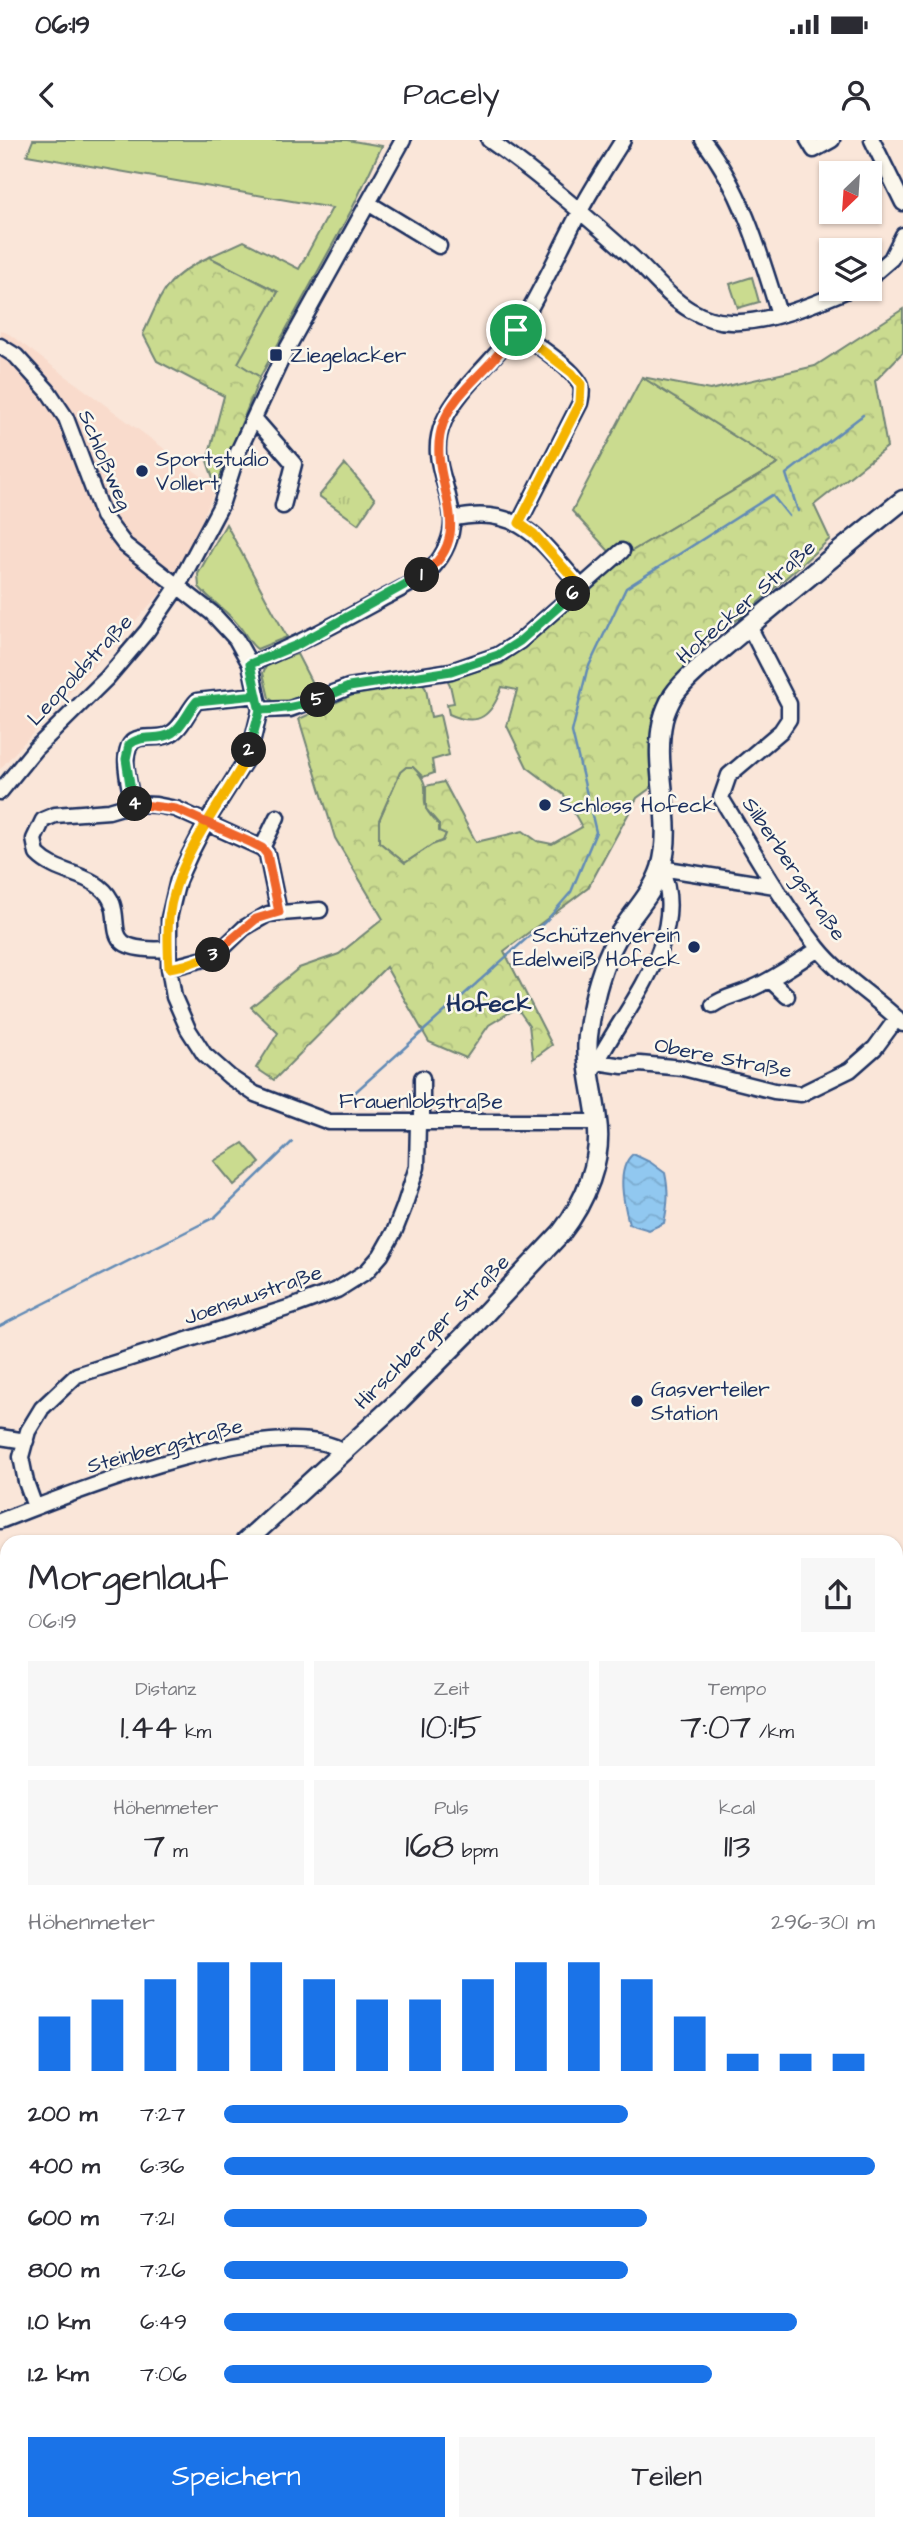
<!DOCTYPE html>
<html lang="de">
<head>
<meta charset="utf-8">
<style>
  :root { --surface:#fff; --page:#f7f7f7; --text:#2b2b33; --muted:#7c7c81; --accent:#1a73e8 }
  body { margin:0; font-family:"Architects Daughter",sans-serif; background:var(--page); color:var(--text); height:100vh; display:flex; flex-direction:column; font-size:26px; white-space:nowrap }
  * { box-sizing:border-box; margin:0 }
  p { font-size:23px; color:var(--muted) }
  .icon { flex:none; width:38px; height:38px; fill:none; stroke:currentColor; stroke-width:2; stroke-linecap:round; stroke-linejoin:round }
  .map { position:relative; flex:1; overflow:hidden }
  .sheet { position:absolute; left:0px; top:1395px; width:903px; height:996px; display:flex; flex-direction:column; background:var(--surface); border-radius:21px 21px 0 0; box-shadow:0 2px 5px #0004 }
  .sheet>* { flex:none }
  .needle { width:46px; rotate:205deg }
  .tools { position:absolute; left:819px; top:21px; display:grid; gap:14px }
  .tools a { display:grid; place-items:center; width:63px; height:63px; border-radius:0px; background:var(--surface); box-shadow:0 2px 5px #0004; font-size:35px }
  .pin { position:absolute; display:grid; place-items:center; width:60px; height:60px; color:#fff; margin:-30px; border:4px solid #fff; border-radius:50%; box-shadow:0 2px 7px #0007 }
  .km { position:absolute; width:35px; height:35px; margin:-18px; border-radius:50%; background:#222; color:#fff; font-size:19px; line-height:35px; text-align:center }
  .round { display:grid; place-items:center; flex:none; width:74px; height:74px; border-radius:0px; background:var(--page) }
  .summary { display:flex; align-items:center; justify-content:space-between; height:119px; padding:0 28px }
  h1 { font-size:38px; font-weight:600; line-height:52px }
  .stats { display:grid; grid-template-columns:repeat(3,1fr); gap:10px; height:119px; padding:7px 28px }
  .stats div { display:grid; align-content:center; border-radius:0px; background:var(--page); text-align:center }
  .stats b { font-size:35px; font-weight:600 }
  .stats small { font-size:19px; font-weight:400 }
  .stats p { font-size:19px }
  .chart { height:196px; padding:14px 28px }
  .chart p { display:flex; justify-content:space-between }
  .chart svg { width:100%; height:126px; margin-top:7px; stroke:var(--accent); stroke-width:6 }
  .primary-button { display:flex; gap:14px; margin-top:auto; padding:14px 28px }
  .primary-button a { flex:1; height:80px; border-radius:0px; background:var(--accent); color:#fff; font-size:28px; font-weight:600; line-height:80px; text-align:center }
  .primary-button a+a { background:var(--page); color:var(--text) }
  ul { padding:0 28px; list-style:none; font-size:23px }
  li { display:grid; grid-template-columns:112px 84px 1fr; align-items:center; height:52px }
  li i { height:18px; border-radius:9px; background:var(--accent) }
  .status { display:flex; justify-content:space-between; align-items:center; height:49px; padding:0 35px; background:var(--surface); direction:ltr }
  .status svg { height:19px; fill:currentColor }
  header { display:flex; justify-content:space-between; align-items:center; height:91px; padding:0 28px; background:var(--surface); font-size:32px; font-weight:600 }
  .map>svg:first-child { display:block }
  .built { fill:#f9dbcc }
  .green { fill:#cadb8f; stroke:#728576; stroke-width:2 }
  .forest { fill:url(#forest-crowns); stroke:#728576; stroke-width:2 }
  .park { fill:url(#park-tufts); stroke:#728576; stroke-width:2 }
  .water { fill:url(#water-waves); stroke:#628bb6; stroke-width:2 }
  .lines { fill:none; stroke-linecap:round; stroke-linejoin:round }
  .stream { stroke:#628bb6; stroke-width:2.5 }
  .river { stroke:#91c8f0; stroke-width:18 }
  .minor-casing { stroke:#1b2f5e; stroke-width:19 }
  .major-casing { stroke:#1b2f5e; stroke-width:23 }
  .minor { stroke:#fbf7ec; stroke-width:14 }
  .major { stroke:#fbf7ec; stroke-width:18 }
  .split-1-casing { stroke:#fff; stroke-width:14 }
  .split-2-casing { stroke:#fff; stroke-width:14 }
  .split-3-casing { stroke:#fff; stroke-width:14 }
  .split-4-casing { stroke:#fff; stroke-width:14 }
  .split-5-casing { stroke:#fff; stroke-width:14 }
  .split-6-casing { stroke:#fff; stroke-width:14 }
  .split-7-casing { stroke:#fff; stroke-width:14 }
  .split-1 { stroke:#f0652b; stroke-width:9 }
  .split-2 { stroke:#22a559; stroke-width:9 }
  .split-3 { stroke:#f5b400; stroke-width:9 }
  .split-4 { stroke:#f0652b; stroke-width:9 }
  .split-5 { stroke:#22a559; stroke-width:9 }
  .split-6 { stroke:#22a559; stroke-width:9 }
  .split-7 { stroke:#f5b400; stroke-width:9 }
  .poi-dot { fill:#1b2f5e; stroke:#fbf7ec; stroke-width:2.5 }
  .labels { text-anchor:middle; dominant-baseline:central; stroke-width:5; stroke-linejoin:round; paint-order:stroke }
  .poi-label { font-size:21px; fill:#1b2f5e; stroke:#fbf7ec; text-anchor:start }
  .street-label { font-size:21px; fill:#1b2f5e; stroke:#fbf7ec }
  .quarter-label { font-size:24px; font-weight:bold; fill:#1b2f5e; stroke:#fbf7ec }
</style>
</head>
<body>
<div class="status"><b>06:19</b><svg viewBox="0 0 49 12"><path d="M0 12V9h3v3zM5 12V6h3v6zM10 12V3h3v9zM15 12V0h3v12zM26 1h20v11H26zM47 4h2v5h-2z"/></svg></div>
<header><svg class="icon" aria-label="back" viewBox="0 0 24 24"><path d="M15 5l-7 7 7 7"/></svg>Pacely<svg class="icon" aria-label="person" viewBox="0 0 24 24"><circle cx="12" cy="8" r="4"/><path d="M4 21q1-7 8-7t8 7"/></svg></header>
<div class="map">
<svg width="903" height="2390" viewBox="0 0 903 2390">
  <defs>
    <pattern id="forest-crowns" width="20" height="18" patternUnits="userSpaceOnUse" patternTransform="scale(1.75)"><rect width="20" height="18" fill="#cadb8f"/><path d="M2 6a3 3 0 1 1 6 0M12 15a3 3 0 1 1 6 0" fill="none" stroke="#adbc7e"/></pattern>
    <pattern id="park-tufts" width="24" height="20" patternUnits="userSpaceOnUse" patternTransform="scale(1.75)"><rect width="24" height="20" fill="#cadb8f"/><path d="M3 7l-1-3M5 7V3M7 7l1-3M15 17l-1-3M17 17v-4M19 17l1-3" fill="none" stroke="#adbc7e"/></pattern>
    <pattern id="water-waves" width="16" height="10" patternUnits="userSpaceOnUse" patternTransform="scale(1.75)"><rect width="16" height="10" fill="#91c8f0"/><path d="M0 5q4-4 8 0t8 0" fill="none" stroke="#7cacd0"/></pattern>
  </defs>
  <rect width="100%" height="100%" fill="#fae6d9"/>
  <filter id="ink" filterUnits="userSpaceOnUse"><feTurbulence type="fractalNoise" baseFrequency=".0143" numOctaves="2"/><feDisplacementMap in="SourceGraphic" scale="14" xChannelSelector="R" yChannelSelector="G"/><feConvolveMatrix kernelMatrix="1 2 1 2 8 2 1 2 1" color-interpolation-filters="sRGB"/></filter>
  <g filter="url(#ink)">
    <path class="built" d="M0 190 9 194 216 347 179 433 0 629Z"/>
    <path class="green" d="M33 0H347L382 6 351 71 260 237 237 223 278 152 209 117 244 101 299 129 332 68 27 15Z
      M642 237 778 324 617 420 572 371Z
      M226 384 287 497 257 509C250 504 248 498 243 491 231 473 213 463 199 447L198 434Z
      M297 514 316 551 296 559 276 563 269 558 263 533 267 524Z
      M406 627H413C435 649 419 654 427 670 431 678 441 686 446 694L443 701 432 705 405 723 379 702V680L400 632Z
      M243 1003 260 1023 234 1045 214 1021Z"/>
    <path class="forest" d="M209 117 278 152 238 223 260 237 216 347 207 321 224 256 157 221 143 194C163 152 164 138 209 117Z
      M903 169V212L875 241 887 307 814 365 830 399 744 475 717 493 691 520 660 560 652 598V647L637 658 588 748 504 811 552 905 533 919 529 885 517 868 489 885 466 918 429 902 386 827 274 940 256 928 278 893 251 867 299 828 339 814 383 779 335 698 299 579 361 551 422 543 426 549 431 577 440 575 449 615 432 620 434 633 423 637 413 627H406L400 632 379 680V702L405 723 432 705 443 701 446 694 439 691V684L426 669V646L444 642 476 702 523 691 537 701 552 704 582 687 564 655 527 627 507 586 517 550 502 547C492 575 479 588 449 574L447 564 454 563 450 545 447 539 502 524 590 447 617 420 778 324 642 237 710 250 815 226Z
      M500 2384H633L632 2390H507Z"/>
    <path class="park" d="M752 137 759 162 738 168 730 144Z
      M345 324 375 359 358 384 319 356Z"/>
    <path class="water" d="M633 1014 650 1022 665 1033C669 1052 668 1064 664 1083L649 1090 629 1084C624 1064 615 1029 633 1014Z"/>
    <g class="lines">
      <path class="stream" d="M798 371 786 334 863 275
        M343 963 546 781 571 752 596 692 572 592 587 530 626 448 772 355 789 376
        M0 1186 215 1077 292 1002"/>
      <path class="river" d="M0 1728 7 1732
        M0 2174 7 2173
        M0 2305 7 2308
        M72 2390V2384"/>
      <g class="minor-casing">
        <path id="minor" d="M489 0C539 35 585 75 631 116 650 133 667 156 690 170 702 177 717 182 731 182 767 184 817 163 850 149
          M703 0C743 52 760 113 779 174
          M808 0 814 10 832 0
          M872 0 903 63
          M368 63 439 106
          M870 137 891 119 903 95
          M516 190C532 202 575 229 581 246 583 252 581 258 580 263L519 383
          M0 206 16 216 48 251 66 278 103 376 125 405 212 473 236 499 250 524 260 570 253 599 245 621 206 683 190 714 178 740 169 778V828L174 857 188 889 204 914 230 937 255 954 329 982H598
          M254 278 294 324 283 366
          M452 379C520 363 541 402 581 447
          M749 486 789 564V579L781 591 729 635 721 658C752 708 781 761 818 808 842 838 876 857 903 884
          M250 524C295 506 336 484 378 461 396 451 418 442 433 427 444 415 453 396 452 379 450 343 427 318 444 281 459 246 504 213 525 177 545 143 561 107 579 73 592 48 608 24 623 0
          M260 570 290 569 349 547 451 531 498 515 520 501 622 411
          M0 652 35 609 107 538 147 491 178 446 221 365 238 312 282 218 403 0
          M133 664C130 647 116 603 140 598 150 596 159 599 168 595 182 590 187 571 197 561L256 555
          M262 708 277 677
          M661 728 775 746
          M168 809C86 814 135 774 100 747 81 732 56 733 37 714L34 699 43 680 55 675 109 671 133 664 156 665 176 669 262 708 267 714 279 772
          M169 828 208 818 221 810 244 788 268 774 320 770
          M770 840 787 856
          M713 865C725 856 739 855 753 848 776 838 797 822 819 809
          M597 922 623 926 640 924 683 928 774 951 801 954 850 930 875 908 897 878
          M593 930C621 871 692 799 661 728
          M422 938V983
          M0 1297 26 1301
          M35 1367 26 1342 21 1317 28 1291 42 1268 77 1235 294 1166 337 1150 367 1131 381 1115 395 1090 404 1067 417 1027 418 983
          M0 1381C71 1353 278 1270 343 1311
          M0 1562 7 1561
          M0 1683 7 1687"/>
      </g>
      <g class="major-casing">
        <path id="major" d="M245 1402 400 1260 466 1194 561 1093C585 1062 603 1020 597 980 594 952 585 924 588 896 592 862 600 829 616 800 630 775 652 756 661 728 675 682 652 629 663 580 665 572 669 563 673 556 687 535 724 508 743 491 796 447 849 403 903 360
          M315 2384 319 2390"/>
      </g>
      <use href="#minor" class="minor"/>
      <use href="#major" class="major"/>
    </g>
  </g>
  <g class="lines" filter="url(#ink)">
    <g class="split-1-casing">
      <path id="split-1" d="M422 435C484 391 423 339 443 284 451 259 476 239 493 220 501 211 509 200 516 190"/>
    </g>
    <g class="split-2-casing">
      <path id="split-2" d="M249 610 260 570 250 524 297 505 422 435"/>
    </g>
    <g class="split-3-casing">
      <path id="split-3" d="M213 815 185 825 169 828C168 812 167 795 169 778 176 719 216 671 245 621L249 610"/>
    </g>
    <g class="split-4-casing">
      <path id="split-4" d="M135 664 176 669 252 703 262 708 267 714 279 772 256 779 213 815"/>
    </g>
    <g class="split-5-casing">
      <path id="split-5" d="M135 664H133L126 619 129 605C142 593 158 602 172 593 183 586 188 571 197 561L256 555 260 570C281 570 298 567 318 560"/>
    </g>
    <g class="split-6-casing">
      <path id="split-6" d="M318 560 349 547 451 531 498 515 520 501 573 454"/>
    </g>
    <g class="split-7-casing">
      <path id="split-7" d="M516 190 572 233 581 244 580 263 519 383 534 394 581 447 573 454"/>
    </g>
    <use href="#split-1" class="split-1"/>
    <use href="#split-2" class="split-2"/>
    <use href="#split-3" class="split-3"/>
    <use href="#split-4" class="split-4"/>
    <use href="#split-5" class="split-5"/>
    <use href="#split-6" class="split-6"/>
    <use href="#split-7" class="split-7"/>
  </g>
  <g class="poi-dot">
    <rect x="269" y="208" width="14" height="14" rx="3.5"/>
    <circle cx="142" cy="331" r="7"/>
    <circle cx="545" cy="665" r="7"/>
    <circle cx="694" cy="807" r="7"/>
    <circle cx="637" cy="1261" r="7"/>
  </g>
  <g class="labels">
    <g class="poi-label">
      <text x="290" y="215">Ziegelacker</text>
      <text x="156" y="319">Sportstudio<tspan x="156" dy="24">Vollert</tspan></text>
      <text x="559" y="665">Schloss Hofeck</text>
      <text x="680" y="795" text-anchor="end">Schützenverein<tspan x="680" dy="24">Edelweiß Hofeck</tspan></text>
      <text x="651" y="1249">Gasverteiler<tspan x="651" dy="24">Station</tspan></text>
    </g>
    <g class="street-label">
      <text transform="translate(105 320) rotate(67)">Schloßweg</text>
      <text transform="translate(746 462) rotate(-41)">Hofecker Straße</text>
      <text transform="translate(80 530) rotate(-47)">Leopoldstraße</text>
      <text transform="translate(794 729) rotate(56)">Silberbergstraße</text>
      <text transform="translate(723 918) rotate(11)">Obere Straße</text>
      <text x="421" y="961">Frauenlobstraße</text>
      <text transform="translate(253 1155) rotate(-19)">Joensuustraße</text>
      <text transform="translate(432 1192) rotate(-45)">Hirschberger Straße</text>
      <text transform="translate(165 1306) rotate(-15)">Steinbergstraße</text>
    </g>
    <g class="quarter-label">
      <text x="489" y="864">Hofeck</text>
    </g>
  </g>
</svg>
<div class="tools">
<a><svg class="needle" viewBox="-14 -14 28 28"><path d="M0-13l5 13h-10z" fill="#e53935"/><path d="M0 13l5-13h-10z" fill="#7c7c81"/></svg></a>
<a><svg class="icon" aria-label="layers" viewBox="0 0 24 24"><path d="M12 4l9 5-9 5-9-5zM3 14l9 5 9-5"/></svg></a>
</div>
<div class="pin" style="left:516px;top:190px;background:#1e9e55"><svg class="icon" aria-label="arrive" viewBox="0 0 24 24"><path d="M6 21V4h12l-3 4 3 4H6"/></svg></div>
<b class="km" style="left:422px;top:435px">1</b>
<b class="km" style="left:249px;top:610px">2</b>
<b class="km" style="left:213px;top:815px">3</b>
<b class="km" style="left:135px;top:664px">4</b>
<b class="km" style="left:318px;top:560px">5</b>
<b class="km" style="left:573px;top:454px">6</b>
<section class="sheet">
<div class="summary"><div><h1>Morgenlauf</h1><p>06:19</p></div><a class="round"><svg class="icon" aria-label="share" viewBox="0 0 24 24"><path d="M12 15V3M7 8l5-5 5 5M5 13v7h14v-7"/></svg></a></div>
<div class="stats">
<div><p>Distanz</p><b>1.44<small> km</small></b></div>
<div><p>Zeit</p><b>10:15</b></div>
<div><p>Tempo</p><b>7:07<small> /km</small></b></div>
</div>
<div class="stats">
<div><p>Höhenmeter</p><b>7<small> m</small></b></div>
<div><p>Puls</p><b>168<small> bpm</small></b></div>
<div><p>kcal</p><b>113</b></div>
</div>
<div class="chart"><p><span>Höhenmeter</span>296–301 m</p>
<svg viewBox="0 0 160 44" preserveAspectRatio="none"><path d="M5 44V25M15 44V19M25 44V12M35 44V6M45 44V6M55 44V12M65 44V19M75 44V19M85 44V12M95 44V6M105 44V6M115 44V12M125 44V25M135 44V38M145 44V38M155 44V38"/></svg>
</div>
<ul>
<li><b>200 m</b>7:27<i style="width:62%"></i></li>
<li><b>400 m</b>6:36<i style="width:100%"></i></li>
<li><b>600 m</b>7:21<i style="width:65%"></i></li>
<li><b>800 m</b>7:26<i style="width:62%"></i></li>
<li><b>1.0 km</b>6:49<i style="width:88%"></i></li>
<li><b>1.2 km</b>7:06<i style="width:75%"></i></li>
</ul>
<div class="primary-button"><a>Speichern</a><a>Teilen</a></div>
</section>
</div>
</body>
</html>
